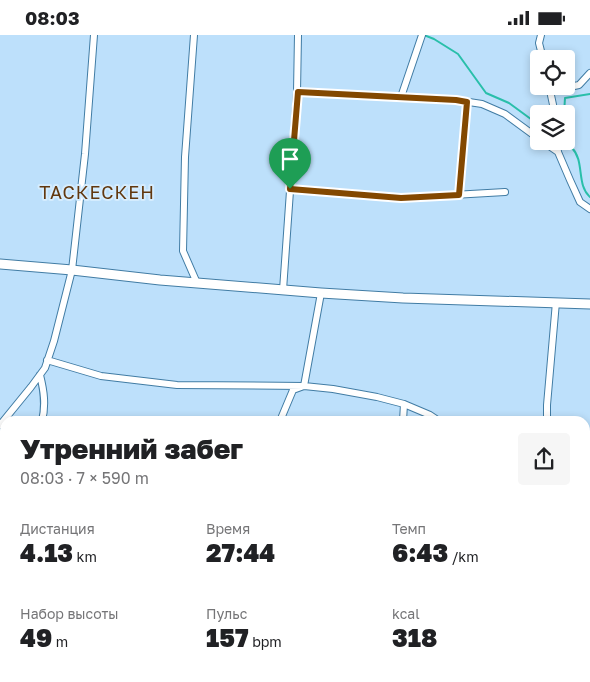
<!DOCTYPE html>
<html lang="ru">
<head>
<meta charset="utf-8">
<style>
  :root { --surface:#fff; --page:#f6f6f6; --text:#202124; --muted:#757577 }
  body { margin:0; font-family:"Golos Text",sans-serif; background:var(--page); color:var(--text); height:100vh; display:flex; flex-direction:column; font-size:19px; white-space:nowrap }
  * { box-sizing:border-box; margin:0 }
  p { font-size:16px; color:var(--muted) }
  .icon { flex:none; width:28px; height:28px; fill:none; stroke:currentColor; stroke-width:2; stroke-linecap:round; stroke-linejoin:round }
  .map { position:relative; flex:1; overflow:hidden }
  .details { position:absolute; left:0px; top:381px; width:590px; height:266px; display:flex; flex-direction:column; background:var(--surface); border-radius:15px 15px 0 0; box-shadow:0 2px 8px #0003 }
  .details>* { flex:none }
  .controls { position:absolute; left:530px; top:15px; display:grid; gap:10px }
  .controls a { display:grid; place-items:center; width:45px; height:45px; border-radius:5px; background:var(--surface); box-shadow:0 2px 8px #0003; font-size:25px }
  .pin { position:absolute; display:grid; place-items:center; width:42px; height:42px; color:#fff; margin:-51px -21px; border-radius:50% 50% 50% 0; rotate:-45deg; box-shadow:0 0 5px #0007 }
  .pin .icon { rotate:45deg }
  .round { display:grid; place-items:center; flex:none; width:52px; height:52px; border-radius:5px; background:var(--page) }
  .overview { display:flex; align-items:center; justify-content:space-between; height:85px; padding:0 20px }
  h1 { font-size:28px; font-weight:800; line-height:38px }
  .figures { display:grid; grid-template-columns:repeat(3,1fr); gap:8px; height:85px; padding:5px 20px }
  .figures div { display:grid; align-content:center }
  .figures b { font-size:25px; font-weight:800 }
  .figures small { font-size:14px; font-weight:400 }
  .figures p { font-size:14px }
  .status { display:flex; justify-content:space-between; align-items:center; height:35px; padding:0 25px; background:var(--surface); direction:ltr }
  .status svg { height:14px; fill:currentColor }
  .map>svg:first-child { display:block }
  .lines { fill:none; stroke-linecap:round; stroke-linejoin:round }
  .stream { stroke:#29bfaa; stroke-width:2 }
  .service-casing { stroke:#417ca4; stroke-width:5 }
  .minor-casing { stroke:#417ca4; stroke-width:8 }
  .secondary-casing { stroke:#417ca4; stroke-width:11 }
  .path { stroke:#86a5bd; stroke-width:1; stroke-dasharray:2.5 4; stroke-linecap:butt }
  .service { stroke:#fff; stroke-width:3 }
  .minor { stroke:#fff; stroke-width:6 }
  .secondary { stroke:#fff; stroke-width:9 }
  .route-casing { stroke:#fff; stroke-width:10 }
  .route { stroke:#834800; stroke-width:6 }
  .labels { text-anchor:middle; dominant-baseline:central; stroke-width:4; stroke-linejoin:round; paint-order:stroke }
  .quarter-label { font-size:18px; letter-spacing:1px; fill:#62380e; stroke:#d4ecfe }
</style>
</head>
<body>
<div class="status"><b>08:03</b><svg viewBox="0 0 49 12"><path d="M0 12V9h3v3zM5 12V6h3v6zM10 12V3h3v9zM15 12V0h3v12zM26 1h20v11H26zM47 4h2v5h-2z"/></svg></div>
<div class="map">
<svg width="590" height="647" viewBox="0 0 590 647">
  <rect width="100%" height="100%" fill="#bde0fb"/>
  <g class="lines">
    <path class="stream" d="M424 0 434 4 458 19 486 58 509 68 539 90
      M564 79 565 63 590 59
      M562 106C565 108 569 111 572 113 585 126 576 150 590 162
      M409 642 416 647
      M561 642 573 647
      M18 647 43 643 56 647
      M87 647 92 642
      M504 647 522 642"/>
    <g class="service-casing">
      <path id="service" d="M585 412 590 410"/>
    </g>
    <g class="minor-casing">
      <path id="minor" d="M194 0 185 122 183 216 197 248
        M541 0 539 8 543 24
        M549 51 555 79
        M550 56 579 50 590 38
        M297 57 456 65 482 69 505 79 539 104
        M401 62 422 0
        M542 106 558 117
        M557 106 558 117 570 145 580 167 590 174
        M290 154 401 163 505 157
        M459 160 467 67
        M283 255 297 57 298 0
        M47 325 101 341 177 350 304 351 333 354 377 362 404 369 430 380 439 386
        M40 340C44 356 46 370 42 386
        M280 386 293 355 304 351 321 258
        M403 386 404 369
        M547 386V370L556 267
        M0 390 31 352 45 333 54 306 72 235 85 119 94 0
        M0 439 5 440
        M585 494 590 501"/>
    </g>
    <g class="secondary-casing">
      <path id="secondary" d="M0 229 72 235 160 245 321 258 403 263 590 269"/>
    </g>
    <path class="path" d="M585 512 590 506
      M2 647 9 642"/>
    <use href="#service" class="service"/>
    <use href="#minor" class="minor"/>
    <use href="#secondary" class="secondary"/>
  </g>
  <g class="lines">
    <g class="route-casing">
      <path id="route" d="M298 57 456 65 467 67 459 160 401 163 290 154Z"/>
    </g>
    <use href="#route" class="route"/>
  </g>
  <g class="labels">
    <g class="quarter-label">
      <text x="97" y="157">ТАСКЕСКЕН</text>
    </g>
  </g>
</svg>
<div class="controls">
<a><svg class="icon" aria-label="locate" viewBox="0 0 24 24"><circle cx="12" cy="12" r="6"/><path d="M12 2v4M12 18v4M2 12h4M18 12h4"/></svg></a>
<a><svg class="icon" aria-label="layers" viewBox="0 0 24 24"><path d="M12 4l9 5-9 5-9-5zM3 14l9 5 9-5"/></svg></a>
</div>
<div class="pin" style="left:290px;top:154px;background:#1e9e55"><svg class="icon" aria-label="arrive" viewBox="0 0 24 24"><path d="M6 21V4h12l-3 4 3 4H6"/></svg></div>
<section class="details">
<div class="overview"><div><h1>Утренний забег</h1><p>08:03 · 7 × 590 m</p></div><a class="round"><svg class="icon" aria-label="share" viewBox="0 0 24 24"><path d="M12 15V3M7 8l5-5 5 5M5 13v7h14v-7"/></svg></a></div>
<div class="figures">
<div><p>Дистанция</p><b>4.13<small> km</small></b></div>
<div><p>Время</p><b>27:44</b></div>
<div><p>Темп</p><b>6:43<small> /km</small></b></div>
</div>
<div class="figures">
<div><p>Набор высоты</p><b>49<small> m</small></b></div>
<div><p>Пульс</p><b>157<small> bpm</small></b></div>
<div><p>kcal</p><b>318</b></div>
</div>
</section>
</div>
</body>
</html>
